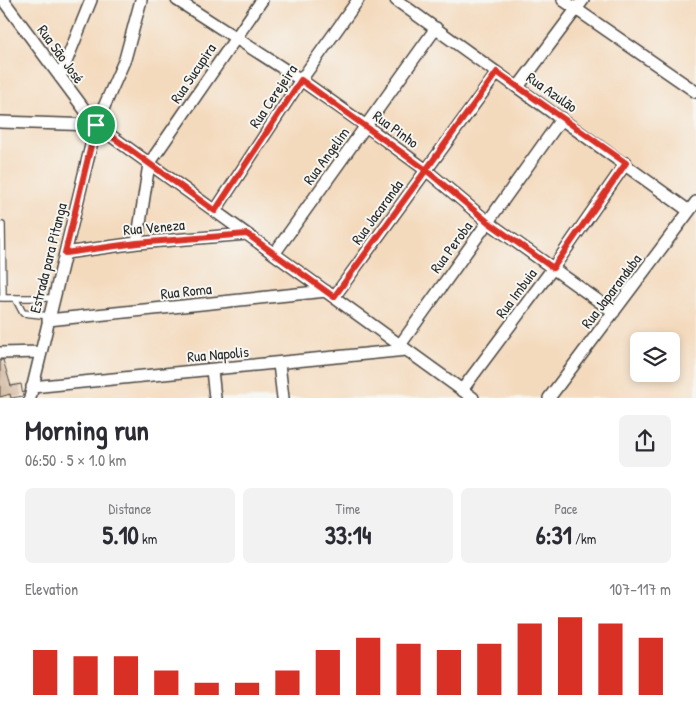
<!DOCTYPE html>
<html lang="en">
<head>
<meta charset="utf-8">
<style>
  :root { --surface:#fff; --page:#f2f2f3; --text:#2b2b33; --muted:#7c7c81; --accent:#d93025 }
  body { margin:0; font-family:"Patrick Hand",sans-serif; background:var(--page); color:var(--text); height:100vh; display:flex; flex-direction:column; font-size:19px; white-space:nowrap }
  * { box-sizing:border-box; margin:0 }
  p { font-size:16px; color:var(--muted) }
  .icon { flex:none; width:28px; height:28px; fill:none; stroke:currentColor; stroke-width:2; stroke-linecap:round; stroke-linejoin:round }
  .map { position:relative; height:398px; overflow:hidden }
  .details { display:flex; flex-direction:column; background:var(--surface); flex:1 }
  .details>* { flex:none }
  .buttons { position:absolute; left:630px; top:332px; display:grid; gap:10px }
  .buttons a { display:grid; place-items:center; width:50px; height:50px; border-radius:8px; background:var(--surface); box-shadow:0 2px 8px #0003; font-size:25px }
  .pin { position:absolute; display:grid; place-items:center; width:42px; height:42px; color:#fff; margin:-21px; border:2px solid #fff; border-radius:50%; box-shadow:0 1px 5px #0007 }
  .round { display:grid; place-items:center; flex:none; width:52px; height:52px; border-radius:8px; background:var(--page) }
  .summary { display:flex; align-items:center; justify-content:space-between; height:85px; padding:0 25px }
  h1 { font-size:28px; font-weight:800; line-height:38px }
  .metrics { display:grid; grid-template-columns:repeat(3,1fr); gap:8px; height:85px; padding:5px 25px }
  .metrics div { display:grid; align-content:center; border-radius:8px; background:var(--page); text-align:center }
  .metrics b { font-size:25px; font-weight:800 }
  .metrics small { font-size:14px; font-weight:400 }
  .metrics p { font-size:14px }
  .chart { height:140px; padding:10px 25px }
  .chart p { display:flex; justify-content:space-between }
  .chart svg { width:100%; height:90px; margin-top:5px; stroke:var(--accent); stroke-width:6 }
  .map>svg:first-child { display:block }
  .building { fill:#c6a180 }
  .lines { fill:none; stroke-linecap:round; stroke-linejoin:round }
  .service-casing { stroke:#494541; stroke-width:8 }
  .minor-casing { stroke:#494541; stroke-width:14 }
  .service { stroke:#fff; stroke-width:5.5 }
  .minor { stroke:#fff; stroke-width:11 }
  .route-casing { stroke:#fff; stroke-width:10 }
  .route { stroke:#d93025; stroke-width:6 }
  .labels { text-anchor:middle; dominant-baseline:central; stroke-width:4; stroke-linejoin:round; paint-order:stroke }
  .street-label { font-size:15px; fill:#2b2b2b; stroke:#f6f6f2 }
</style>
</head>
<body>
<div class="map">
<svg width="696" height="398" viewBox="0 0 696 398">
  <rect width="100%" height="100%" fill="#f6f6f2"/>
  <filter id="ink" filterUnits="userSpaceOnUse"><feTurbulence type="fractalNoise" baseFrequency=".02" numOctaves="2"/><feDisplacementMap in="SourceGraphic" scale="10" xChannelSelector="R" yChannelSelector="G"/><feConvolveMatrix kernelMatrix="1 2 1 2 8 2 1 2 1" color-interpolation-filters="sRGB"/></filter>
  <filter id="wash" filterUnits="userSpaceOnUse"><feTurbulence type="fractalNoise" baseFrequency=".0096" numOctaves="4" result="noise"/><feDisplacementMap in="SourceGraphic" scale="20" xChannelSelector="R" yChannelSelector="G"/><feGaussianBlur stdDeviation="1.12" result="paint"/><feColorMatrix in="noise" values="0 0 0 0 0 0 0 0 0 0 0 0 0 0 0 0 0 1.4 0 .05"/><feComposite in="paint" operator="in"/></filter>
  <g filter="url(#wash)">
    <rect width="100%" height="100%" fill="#f4dabd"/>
    <g id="blocks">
      <path class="building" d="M0 360H3L11 386 21 384 23 396 11 398 10 394 0 397Z"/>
    </g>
  </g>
  <g filter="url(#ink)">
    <use href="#blocks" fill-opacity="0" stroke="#494541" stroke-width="1"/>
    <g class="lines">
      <g class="service-casing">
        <path id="service" d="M2 225 3 298
          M1 298H54
          M15 298 23 313 50 316"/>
      </g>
      <g class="minor-casing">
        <path id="minor" d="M3 0 96 125 473 398
          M177 0 301 80 366 126 426 170 488 222 614 312
          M396 0 689 211
          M563 0 696 92
          M60 77 91 0
          M518 87 583 0
          M0 122 96 125
          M215 211 301 80 358 0
          M137 243 149 164 262 0
          M65 253 137 243 247 234
          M274 254 436 28
          M334 297 497 73
          M48 320 326 291
          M400 345 562 118
          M0 353 41 352
          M279 364 283 398
          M212 370 215 398
          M32 387 406 350
          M462 390 553 268 626 163
          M30 398 96 125 125 59 141 0
          M549 398 696 202"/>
      </g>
      <use href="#service" class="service"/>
      <use href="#minor" class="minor"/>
    </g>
  </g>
  <g class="lines" filter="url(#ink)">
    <g class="route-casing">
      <path id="route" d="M96 125 65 253 137 243 247 234 334 297 426 170 488 222 553 268 626 163 497 72 426 170 301 80 215 211 96 125"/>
    </g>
    <use href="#route" class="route"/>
  </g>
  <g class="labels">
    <g class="street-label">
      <text transform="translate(61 54) rotate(54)">Rua São José</text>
      <text transform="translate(193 73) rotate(-56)">Rua Sucupira</text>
      <text transform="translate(552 92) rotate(35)">Rua Azulão</text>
      <text transform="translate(273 96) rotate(-56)">Rua Cerejeira</text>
      <text transform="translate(396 129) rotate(36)">Rua Pinho</text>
      <text transform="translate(326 156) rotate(-54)">Rua Angelim</text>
      <text transform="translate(377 212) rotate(-54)">Rua Jacaranda</text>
      <text transform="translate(154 227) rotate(-5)">Rua Veneza</text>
      <text transform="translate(451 247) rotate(-54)">Rua Peroba</text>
      <text transform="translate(48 258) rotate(-76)">Estrada para Pitanga</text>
      <text transform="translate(186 291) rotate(-6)">Rua Roma</text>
      <text transform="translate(611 291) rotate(-53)">Rua Japaranduba</text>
      <text transform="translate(516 293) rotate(-53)">Rua Imbuia</text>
      <text transform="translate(218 354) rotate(-5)">Rua Napolis</text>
    </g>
  </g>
</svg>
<div class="buttons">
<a><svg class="icon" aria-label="layers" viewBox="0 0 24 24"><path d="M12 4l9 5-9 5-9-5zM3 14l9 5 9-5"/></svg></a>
</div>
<div class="pin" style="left:96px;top:125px;background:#1e9e55"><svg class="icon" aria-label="arrive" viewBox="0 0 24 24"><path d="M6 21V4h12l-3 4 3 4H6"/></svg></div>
</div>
<section class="details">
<div class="summary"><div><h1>Morning run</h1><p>06:50 · 5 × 1.0 km</p></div><a class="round"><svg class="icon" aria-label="share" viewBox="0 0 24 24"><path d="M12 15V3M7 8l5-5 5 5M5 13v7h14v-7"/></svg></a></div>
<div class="metrics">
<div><p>Distance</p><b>5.10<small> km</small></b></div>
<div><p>Time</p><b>33:14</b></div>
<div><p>Pace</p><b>6:31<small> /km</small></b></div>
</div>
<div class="chart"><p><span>Elevation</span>107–117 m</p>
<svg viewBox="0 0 160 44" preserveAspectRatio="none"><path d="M5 44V22M15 44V25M25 44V25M35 44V32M45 44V38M55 44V38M65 44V32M75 44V22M85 44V16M95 44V19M105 44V22M115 44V19M125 44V9M135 44V6M145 44V9M155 44V16"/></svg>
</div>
</section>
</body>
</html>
